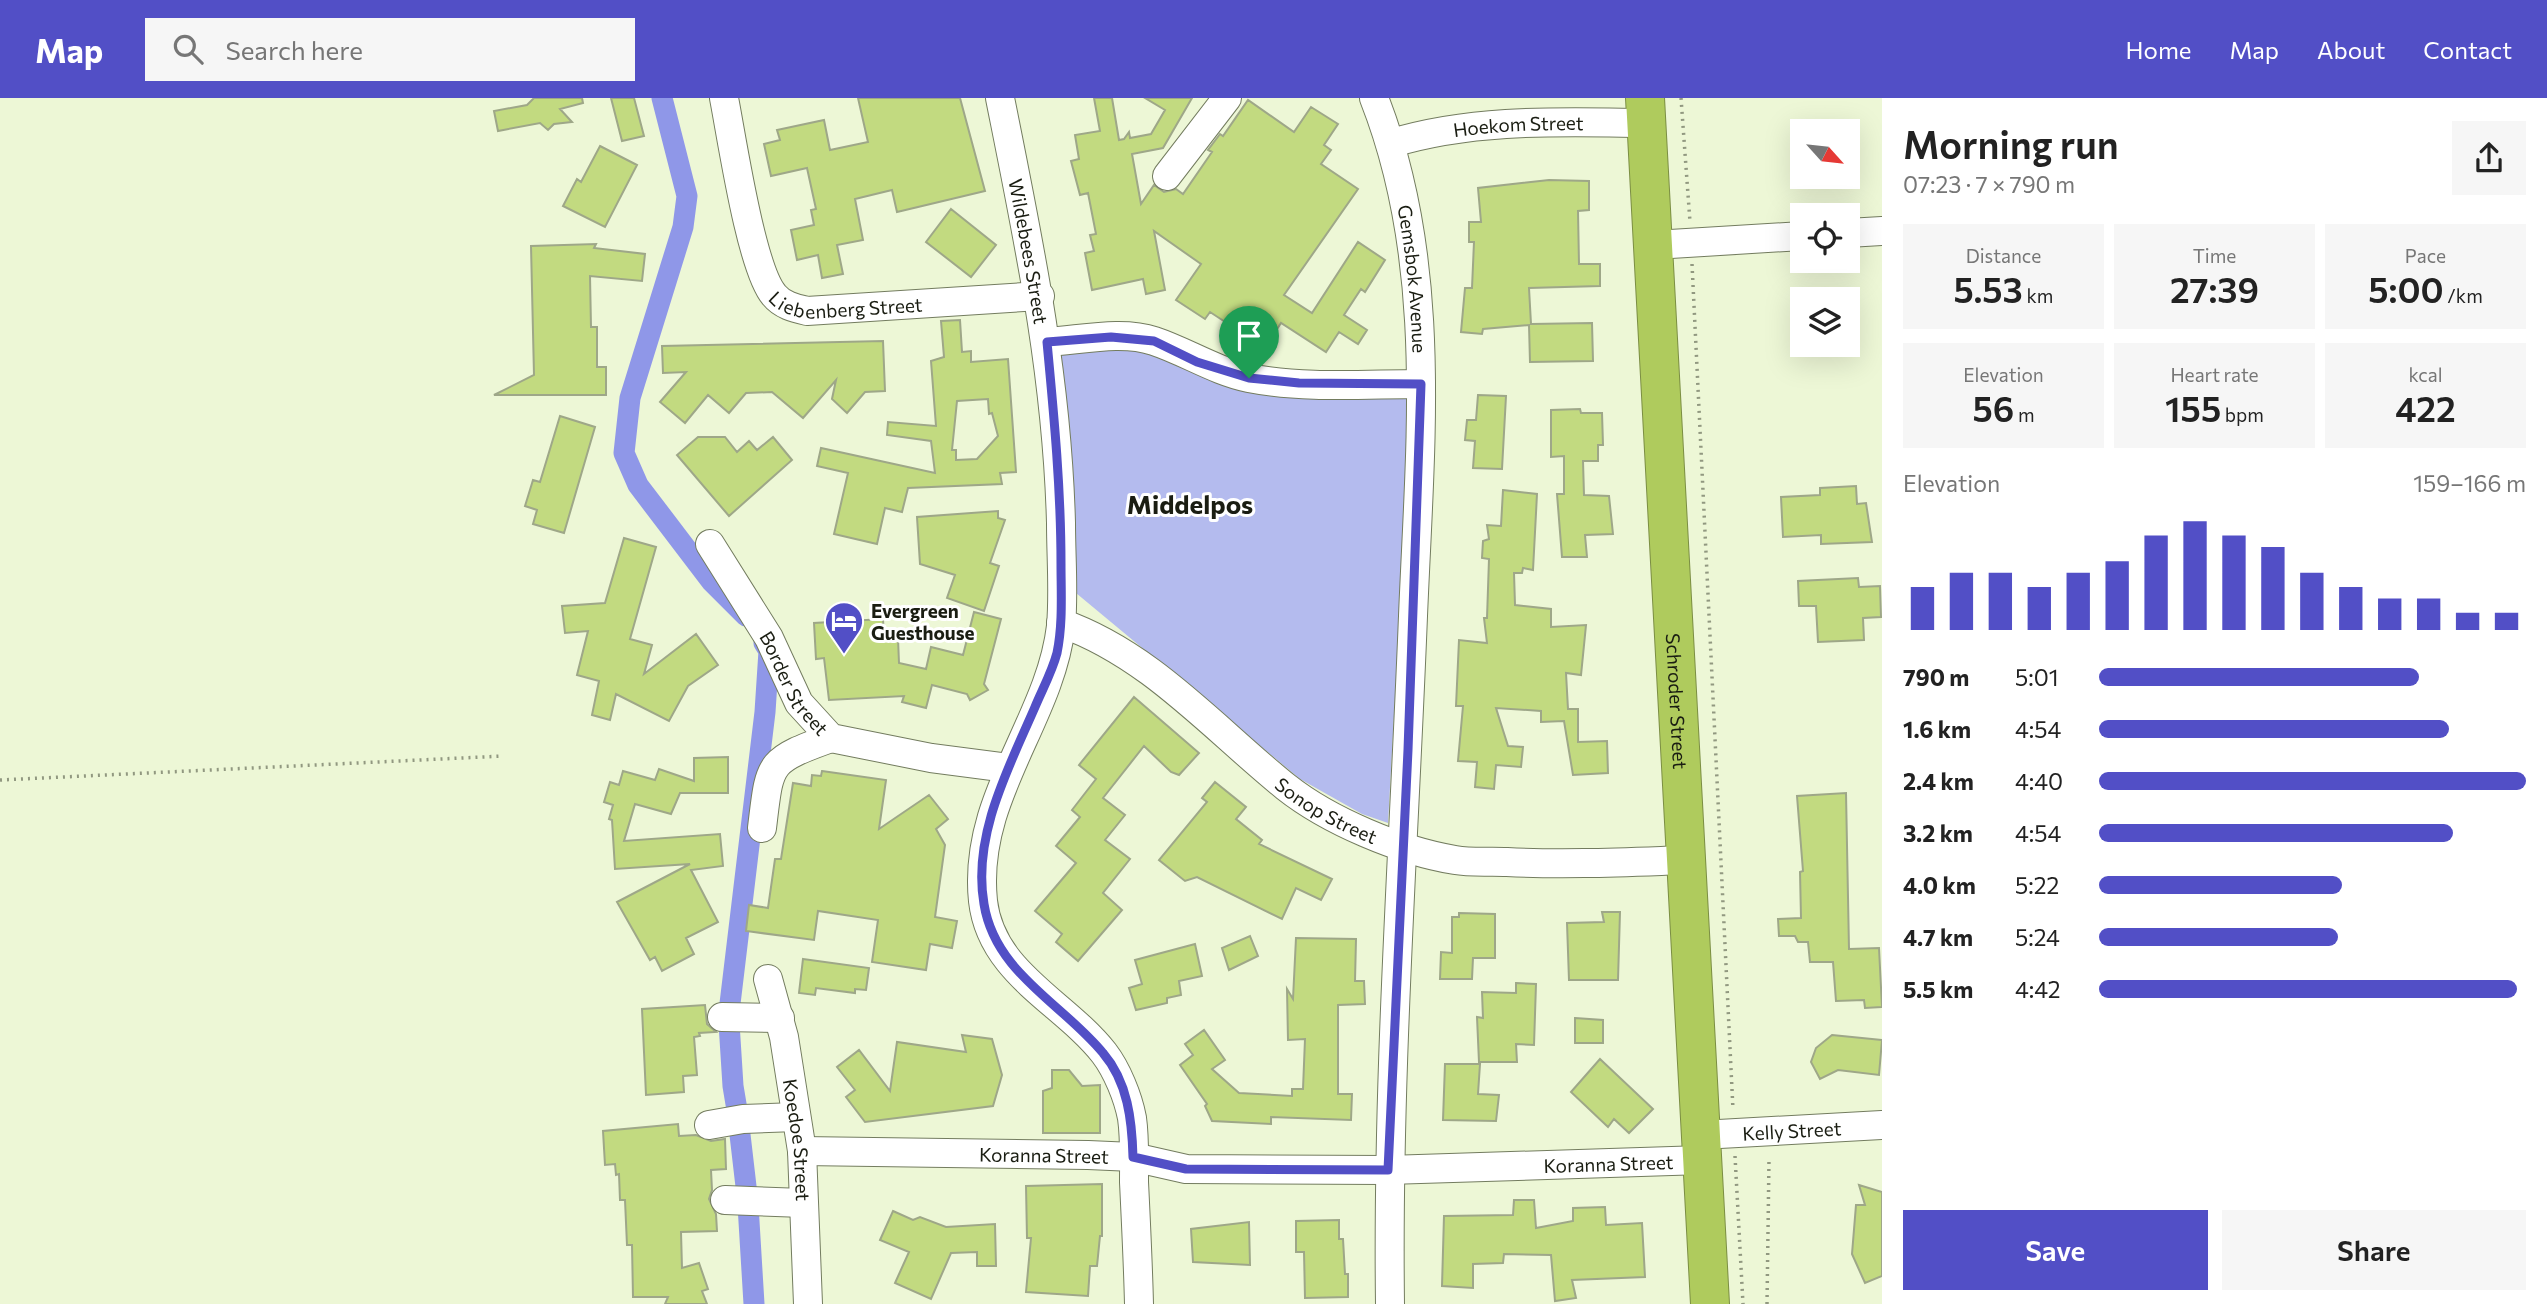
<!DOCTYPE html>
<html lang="en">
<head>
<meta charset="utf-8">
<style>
  :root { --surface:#fff; --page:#f6f6f6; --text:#222; --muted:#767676; --accent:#524fc6 }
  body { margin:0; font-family:Commissioner,sans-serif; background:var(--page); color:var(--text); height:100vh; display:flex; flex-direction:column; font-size:26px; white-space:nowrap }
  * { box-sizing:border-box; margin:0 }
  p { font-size:23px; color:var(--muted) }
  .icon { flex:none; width:38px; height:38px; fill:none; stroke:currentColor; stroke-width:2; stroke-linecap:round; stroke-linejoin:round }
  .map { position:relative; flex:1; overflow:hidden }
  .sheet { display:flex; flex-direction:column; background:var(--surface); width:665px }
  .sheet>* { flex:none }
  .needle { width:46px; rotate:117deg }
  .controls { position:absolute; left:1790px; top:21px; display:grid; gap:14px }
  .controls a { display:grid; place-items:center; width:70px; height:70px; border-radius:0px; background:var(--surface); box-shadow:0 7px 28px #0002; font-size:35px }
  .pin { position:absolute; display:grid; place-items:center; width:60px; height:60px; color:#fff; margin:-72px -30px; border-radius:50% 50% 50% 0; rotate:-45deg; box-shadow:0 0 7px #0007 }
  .pin .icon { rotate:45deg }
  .round { display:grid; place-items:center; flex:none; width:74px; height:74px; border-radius:0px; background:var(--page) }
  .head { display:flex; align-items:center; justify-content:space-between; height:119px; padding:0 21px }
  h1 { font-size:38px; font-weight:600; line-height:52px }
  .metrics { display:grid; grid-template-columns:repeat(3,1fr); gap:10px; height:119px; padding:7px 21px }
  .metrics div { display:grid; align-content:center; border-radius:0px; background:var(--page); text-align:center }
  .metrics b { font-size:35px; font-weight:600 }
  .metrics small { font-size:19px; font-weight:400 }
  .metrics p { font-size:19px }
  .chart { height:196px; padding:14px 21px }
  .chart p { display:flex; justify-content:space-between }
  .chart svg { width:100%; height:126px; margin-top:7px; stroke:var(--accent); stroke-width:6 }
  .button { display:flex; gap:14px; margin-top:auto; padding:14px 21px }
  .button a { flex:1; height:80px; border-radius:0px; background:var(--accent); color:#fff; font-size:28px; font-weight:600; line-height:80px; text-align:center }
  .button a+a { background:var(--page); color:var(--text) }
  ul { padding:0 21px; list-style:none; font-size:23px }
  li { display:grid; grid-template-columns:112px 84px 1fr; align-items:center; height:52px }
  li i { height:18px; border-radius:9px; background:var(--accent) }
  header { display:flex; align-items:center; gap:42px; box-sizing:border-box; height:98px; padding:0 35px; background:var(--accent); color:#fff }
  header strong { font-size:33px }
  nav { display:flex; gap:38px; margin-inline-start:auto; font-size:24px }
  .search { width:490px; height:63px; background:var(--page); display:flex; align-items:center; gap:18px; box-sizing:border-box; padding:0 24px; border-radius:0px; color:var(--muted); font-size:26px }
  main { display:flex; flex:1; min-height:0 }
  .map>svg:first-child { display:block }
  .green { fill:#b4bbee }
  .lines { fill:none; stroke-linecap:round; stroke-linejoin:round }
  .canal { stroke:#8f97e8; stroke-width:21 }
  .building { fill:#c2da80; stroke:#9ea788; stroke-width:2; fill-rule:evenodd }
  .minor-casing { stroke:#737c5f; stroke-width:30 }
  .highway-casing { stroke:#7b8e43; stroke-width:40 }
  .path { stroke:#919880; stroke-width:3.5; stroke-dasharray:2 5; stroke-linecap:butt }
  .minor { stroke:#fff; stroke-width:28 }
  .highway { stroke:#afcb5d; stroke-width:38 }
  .route-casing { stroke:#fff; stroke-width:14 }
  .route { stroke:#524fc6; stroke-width:9 }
  .labels { text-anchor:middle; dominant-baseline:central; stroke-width:6; stroke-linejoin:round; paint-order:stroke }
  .street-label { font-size:19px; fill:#1a1d12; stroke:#fff }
  .poi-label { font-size:19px; font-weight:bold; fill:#1a1d12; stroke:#fff; text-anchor:start }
  .district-label { font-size:26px; font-weight:bold; fill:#1a1d12; stroke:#fff }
</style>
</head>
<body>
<header>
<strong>Map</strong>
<div class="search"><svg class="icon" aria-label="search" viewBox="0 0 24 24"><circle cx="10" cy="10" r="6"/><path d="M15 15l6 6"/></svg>Search here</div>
<nav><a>Home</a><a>Map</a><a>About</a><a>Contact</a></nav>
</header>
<main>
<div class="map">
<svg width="1882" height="1206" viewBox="0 0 1882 1206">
  <rect width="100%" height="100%" fill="#edf7d6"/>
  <path class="green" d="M1147 245 1213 278 1412 298 1388 725 1362 716 1300 681 1076 495 1073 369 1061 256Z"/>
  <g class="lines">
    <path class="canal" d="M662 0 687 98 683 129 630 300 624 355 638 387 711 483 746 518
      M729 914 765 614 769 553 764 545
      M729 925 733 988 738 1018
      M739 1028 747 1097
      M748 1107 754 1206"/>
  </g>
  <path class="building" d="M534 0H582L583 5 560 11 572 24 554 26 548 32 540 25 498 33 494 13 527 7Z
    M611 0H634L644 38 622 43Z
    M858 0H960L985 93 897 114 892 92 855 101 863 142 837 147 843 176 822 180 818 157 797 162 791 132 814 127 811 112 816 111 807 70 771 78 764 46 780 42 777 32 824 22 830 52 868 44Z
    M1094 0H1112L1119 42 1124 41 1129 34 1130 40 1151 36 1165 12 1145 0H1192L1163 50 1132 56 1141 106 1154 87 1164 94 1176 91 1183 96 1212 54 1208 52 1220 36 1223 38 1248 2 1294 34 1311 9 1338 26 1324 47 1331 52 1321 66 1358 91 1284 197 1312 215 1358 144 1385 162 1365 194 1361 191 1344 217 1367 232 1358 246 1339 234 1326 254 1281 225 1265 250 1210 214 1205 221 1176 202 1201 166 1154 133 1165 192 1146 196 1143 181 1092 192 1085 155 1094 153 1090 137 1096 136 1088 95 1080 97 1071 63 1079 61 1075 37 1100 33Z
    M600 48 637 67 605 129 563 108 577 81 581 84Z
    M1549 82 1589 83V112L1578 113 1579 166H1600V188L1529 190 1531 226 1592 225 1593 263 1530 264 1529 227 1483 231 1482 236 1461 234 1465 190H1472L1474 144H1469V124H1481L1478 90Z
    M951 111 996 147 971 179 926 144Z
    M596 146 594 150 645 156 642 183 590 178 591 229H597V269H606V297H494L534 277 531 148Z
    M960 222 962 254 971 253V264L1008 261 1016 374 1000 375 1002 386 908 390 902 414 885 410 877 446 834 436 848 375 817 368 821 350 935 375 931 343 887 337 888 324 936 328 931 263 944 259 941 223ZM988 301 989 316 992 315 998 338 977 361 956 362V352H952L957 303Z
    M883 243 885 293 865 294 847 315 832 301 836 282 803 320 772 294 746 295 729 315 708 297 685 325 660 304 686 274 663 275 662 248Z
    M1478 297 1506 298 1502 371 1473 370 1475 343 1465 342 1467 322H1476Z
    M1580 311 1581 315H1602L1603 347H1598V363H1583L1584 397 1609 398 1613 436 1585 437 1587 459H1562L1557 396H1564V358L1551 359V312Z
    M560 318 595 329 564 435 533 426 537 412 525 408 533 382 540 384Z
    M698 339H725L737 354 749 343 757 352 773 339 792 362 729 418 677 357Z
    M1856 388 1857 406 1866 405 1872 444 1821 446V437L1783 439 1781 399 1820 397V390Z
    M1503 392 1537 396 1533 472 1523 470 1522 475H1514L1515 507 1551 511V529L1586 527 1581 577 1566 575 1568 611H1578V644L1607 643 1608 675 1573 677 1564 623 1541 624V613L1496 610 1508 648 1523 649 1521 669 1496 667 1494 691 1475 689 1477 664 1458 663 1463 608H1456L1459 542 1487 545 1484 520H1487L1489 461 1482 460 1483 443 1489 441 1487 427 1501 428Z
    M998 413V420L1005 422 990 465 999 468 984 513 947 500 955 477 920 466 917 419Z
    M624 440 656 449 630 541 652 547 644 576 696 536 718 567 688 588 669 623 616 596 610 622 592 617 599 583 577 577 588 533 565 535 562 508 605 505Z
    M1858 480 1859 489 1880 488 1881 519 1863 520 1864 542 1818 544 1816 508H1799L1798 483Z
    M974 514 1001 521 984 586 988 592 970 602 967 596 932 587 926 610 902 604 904 598 829 602 824 560 816 561 814 525 883 521 884 541 898 540 899 565 926 571 931 549 963 557Z
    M1134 599 1199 655 1179 677 1171 674 1144 648 1103 700 1125 717 1105 742 1130 761 1103 795 1122 812 1078 863 1056 844 1062 836 1035 813 1076 765 1056 748 1080 719 1072 712 1096 681 1079 667Z
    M728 659V695H680L671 716 635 706 624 743 720 736 723 768 691 772 718 824 686 840 694 856 662 873 655 859 650 862 617 804 690 766 615 771 612 722 609 721 613 707 604 704 610 684 619 687 623 673 655 682 659 671 694 683V660Z
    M822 673 886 682 879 731 929 697 948 721 936 731 945 747 935 819 957 823 952 850 930 846 926 872 872 864 878 822 818 813 814 842 746 833 749 807 768 810 775 761H781L793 685 811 688 812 677 821 678Z
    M1215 684 1246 709 1236 721 1262 742 1259 746 1332 781 1321 802 1296 790 1282 821 1197 779 1185 783 1159 762 1207 704 1202 700Z
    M1846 695 1849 851 1879 850 1882 909 1865 910 1864 902 1836 903 1833 864H1810L1808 844H1798L1795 838H1779L1778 821 1801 820 1800 774 1803 773 1797 698Z
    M1602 814H1620L1618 882H1569L1567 825 1604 824Z
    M1459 815 1495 816V860H1473L1472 881H1440L1441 854 1452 855V819H1459Z
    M1250 838 1258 858 1229 872 1222 850Z
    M1296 840 1356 841 1355 883H1364L1365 906 1338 907V996H1352L1351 1022 1271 1019V1026L1212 1023 1205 1008 1207 1006 1180 967 1193 957 1185 946 1204 932 1225 962 1212 971 1239 995 1292 998V991H1303L1305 941 1288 942 1287 891 1293 901Z
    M1195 846 1202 878 1179 883 1181 897 1167 900V905L1136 912 1129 890 1142 886 1135 862Z
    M803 861 869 870 866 892 855 891V895L816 890 815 897 799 895Z
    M1516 885 1536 886 1534 947 1516 946 1517 964H1479L1477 919 1483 920 1482 894 1516 895Z
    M705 907 707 926 716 934 699 935 700 938 694 939 697 977 683 978 684 994 646 997 642 911Z
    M1575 920 1603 922V945H1575Z
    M962 937 992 941 1002 977 993 1008 865 1024 846 999 855 992 837 969 859 952 890 993 897 944 966 954Z
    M1832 937 1882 942 1879 977 1838 972 1820 981 1811 964 1816 950Z
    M1600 961 1653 1011 1629 1035 1614 1021 1608 1029 1571 994Z
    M1445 966H1480L1478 996 1499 997 1496 1023 1443 1022Z
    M1052 972H1069L1082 988 1100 987V1035H1043V993L1052 990Z
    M678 1026 679 1038 696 1037 711 1043 725 1041 726 1071 711 1072 712 1092 709 1101 716 1116 717 1133 681 1134 682 1170 699 1165 708 1191 702 1193 707 1206H665L668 1199H633L632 1147H627L625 1102H620L619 1076 616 1077 615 1066 605 1067 603 1033Z
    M1102 1086V1138H1100L1097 1168H1090L1088 1198 1026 1194 1031 1140H1027L1026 1088Z
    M1859 1087 1882 1094V1178L1865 1185 1852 1156 1856 1107H1865Z
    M1514 1102H1534L1536 1130 1573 1123V1110L1605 1109 1606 1127 1642 1125 1645 1179 1572 1182 1576 1200 1555 1203 1551 1157 1504 1156 1503 1165 1473 1166V1190L1442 1188 1444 1118 1513 1117Z
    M893 1113 913 1122 920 1119 946 1129 995 1126 996 1168H977V1154L951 1155 931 1201 895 1185 909 1154 880 1142Z
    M1339 1122V1141H1343L1345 1176H1348V1199L1305 1200 1304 1154H1296V1123Z
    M1249 1124 1250 1167 1193 1164 1191 1131Z"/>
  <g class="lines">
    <g class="minor-casing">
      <g id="minor">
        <path id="s1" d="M724 0C732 41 751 170 774 197 782 207 794 210 807 213L1040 198"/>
        <path id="s2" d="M1000 0C1029 145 1057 277 1061 425 1061 459 1064 495 1061 528 1050 623 972 699 983 803 991 875 1064 904 1104 955 1117 972 1128 999 1132 1020 1135 1041 1134 1063 1134 1084 1136 1125 1138 1165 1139 1206"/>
        <path id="s3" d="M1374 0C1439 165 1420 345 1413 518 1404 747 1387 977 1390 1206"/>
        <path id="s4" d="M1392 45C1475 20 1560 24 1646 25"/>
        <path d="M1167 78 1227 0"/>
        <path d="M1848 135 1882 133"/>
        <path d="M1654 147 1802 138"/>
        <path d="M1047 244C1081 242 1122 232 1154 243 1187 254 1215 273 1249 280 1305 291 1365 286 1421 286"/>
        <path id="s5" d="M710 446 769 540 799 605 831 640 931 660 1008 670"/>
        <path id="s6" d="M1061 525C1150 556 1214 631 1286 689 1329 723 1400 753 1455 762 1472 765 1490 763 1507 764 1567 767 1627 764 1687 762"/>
        <path d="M762 730C770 664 767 663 831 640"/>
        <path id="s7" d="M768 881 784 939 802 1053 808 1206"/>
        <path d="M722 919 780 920"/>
        <path d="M709 1027 743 1021 796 1019"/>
        <path id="s8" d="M1701 1037 1882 1027"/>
        <path id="s9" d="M802 1053 1088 1057 1133 1059 1186 1071 1388 1072 1703 1062"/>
        <path d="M725 1102 803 1105"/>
      </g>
    </g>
    <g class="highway-casing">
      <g id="highway">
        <path id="s10" d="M1645 0 1710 1206"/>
      </g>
    </g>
    <path class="path" d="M1681 0 1690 124
      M1692 166 1733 1012
      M0 682 503 658
      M1735 1058 1743 1206
      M1767 1206 1769 1061"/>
    <use href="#minor" class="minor"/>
    <use href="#highway" class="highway"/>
  </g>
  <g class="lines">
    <g class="route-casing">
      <path id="route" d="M1111 239 1154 243 1197 264 1249 280 1299 285 1421 286 1408 652 1388 1072 1186 1071 1133 1059C1132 1023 1128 984 1103 955 1062 905 995 875 984 806 972 738 1009 669 1035 609 1042 592 1052 574 1057 555 1063 526 1061 495 1061 466 1061 391 1054 318 1047 244Z"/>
    </g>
    <use href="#route" class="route"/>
  </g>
  <defs>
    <g id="hotel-pin" transform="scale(2.0125)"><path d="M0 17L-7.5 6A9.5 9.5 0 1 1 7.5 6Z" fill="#524fc6" stroke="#fff"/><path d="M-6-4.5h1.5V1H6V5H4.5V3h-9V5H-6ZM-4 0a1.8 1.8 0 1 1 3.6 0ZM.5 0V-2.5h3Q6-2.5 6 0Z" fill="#fff"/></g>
  </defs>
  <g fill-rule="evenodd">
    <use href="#hotel-pin" x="844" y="523"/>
  </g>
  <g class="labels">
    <g class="street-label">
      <text stroke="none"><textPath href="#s4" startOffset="128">Hoekom Street</textPath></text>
      <text stroke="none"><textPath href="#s2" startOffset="156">Wildebees Street</textPath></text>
      <text stroke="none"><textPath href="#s3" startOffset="186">Gemsbok Avenue</textPath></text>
      <text stroke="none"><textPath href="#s1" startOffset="280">Liebenberg Street</textPath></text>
      <text stroke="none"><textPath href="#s5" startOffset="163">Border Street</textPath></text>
      <text stroke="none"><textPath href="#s10" startOffset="604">Schroder Street</textPath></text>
      <text stroke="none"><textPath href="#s6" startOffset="327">Sonop Street</textPath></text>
      <text stroke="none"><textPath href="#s8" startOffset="91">Kelly Street</textPath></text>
      <text stroke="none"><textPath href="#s7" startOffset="164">Koedoe Street</textPath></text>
      <text stroke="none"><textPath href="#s9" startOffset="242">Koranna Street</textPath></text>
      <text stroke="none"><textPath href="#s9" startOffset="808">Koranna Street</textPath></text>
    </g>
    <g class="poi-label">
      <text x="871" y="512">Evergreen<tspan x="871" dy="22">Guesthouse</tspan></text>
    </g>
    <g class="district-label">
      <text x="1190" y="405">Middelpos</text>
    </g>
  </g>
</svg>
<div class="controls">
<a><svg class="needle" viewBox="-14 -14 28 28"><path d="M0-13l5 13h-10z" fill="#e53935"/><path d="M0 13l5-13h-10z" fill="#767676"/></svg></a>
<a><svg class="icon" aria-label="locate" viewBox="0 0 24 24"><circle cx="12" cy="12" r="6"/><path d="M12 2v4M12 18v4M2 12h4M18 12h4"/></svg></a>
<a><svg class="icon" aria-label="layers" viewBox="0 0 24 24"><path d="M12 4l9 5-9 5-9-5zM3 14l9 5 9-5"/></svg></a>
</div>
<div class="pin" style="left:1249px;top:280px;background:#1e9e55"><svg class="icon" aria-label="arrive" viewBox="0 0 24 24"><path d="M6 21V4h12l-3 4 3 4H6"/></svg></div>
</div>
<section class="sheet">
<div class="head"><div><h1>Morning run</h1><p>07:23 · 7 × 790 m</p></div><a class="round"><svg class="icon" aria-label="share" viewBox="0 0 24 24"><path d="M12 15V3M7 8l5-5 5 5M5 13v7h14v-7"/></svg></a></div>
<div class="metrics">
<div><p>Distance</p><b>5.53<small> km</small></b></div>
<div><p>Time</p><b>27:39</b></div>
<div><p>Pace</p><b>5:00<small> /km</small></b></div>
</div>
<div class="metrics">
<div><p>Elevation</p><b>56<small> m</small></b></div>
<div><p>Heart rate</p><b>155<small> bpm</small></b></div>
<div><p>kcal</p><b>422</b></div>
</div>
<div class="chart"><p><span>Elevation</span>159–166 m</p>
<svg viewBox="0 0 160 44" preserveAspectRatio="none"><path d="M5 44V29M15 44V24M25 44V24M35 44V29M45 44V24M55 44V20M65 44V11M75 44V6M85 44V11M95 44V15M105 44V24M115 44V29M125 44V33M135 44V33M145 44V38M155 44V38"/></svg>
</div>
<ul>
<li><b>790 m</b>5:01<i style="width:75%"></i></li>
<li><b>1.6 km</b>4:54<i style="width:82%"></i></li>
<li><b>2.4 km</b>4:40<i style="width:100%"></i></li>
<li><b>3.2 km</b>4:54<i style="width:83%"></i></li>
<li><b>4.0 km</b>5:22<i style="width:57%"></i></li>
<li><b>4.7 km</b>5:24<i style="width:56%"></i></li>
<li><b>5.5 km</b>4:42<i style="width:98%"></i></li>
</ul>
<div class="button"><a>Save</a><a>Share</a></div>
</section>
</main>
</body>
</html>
